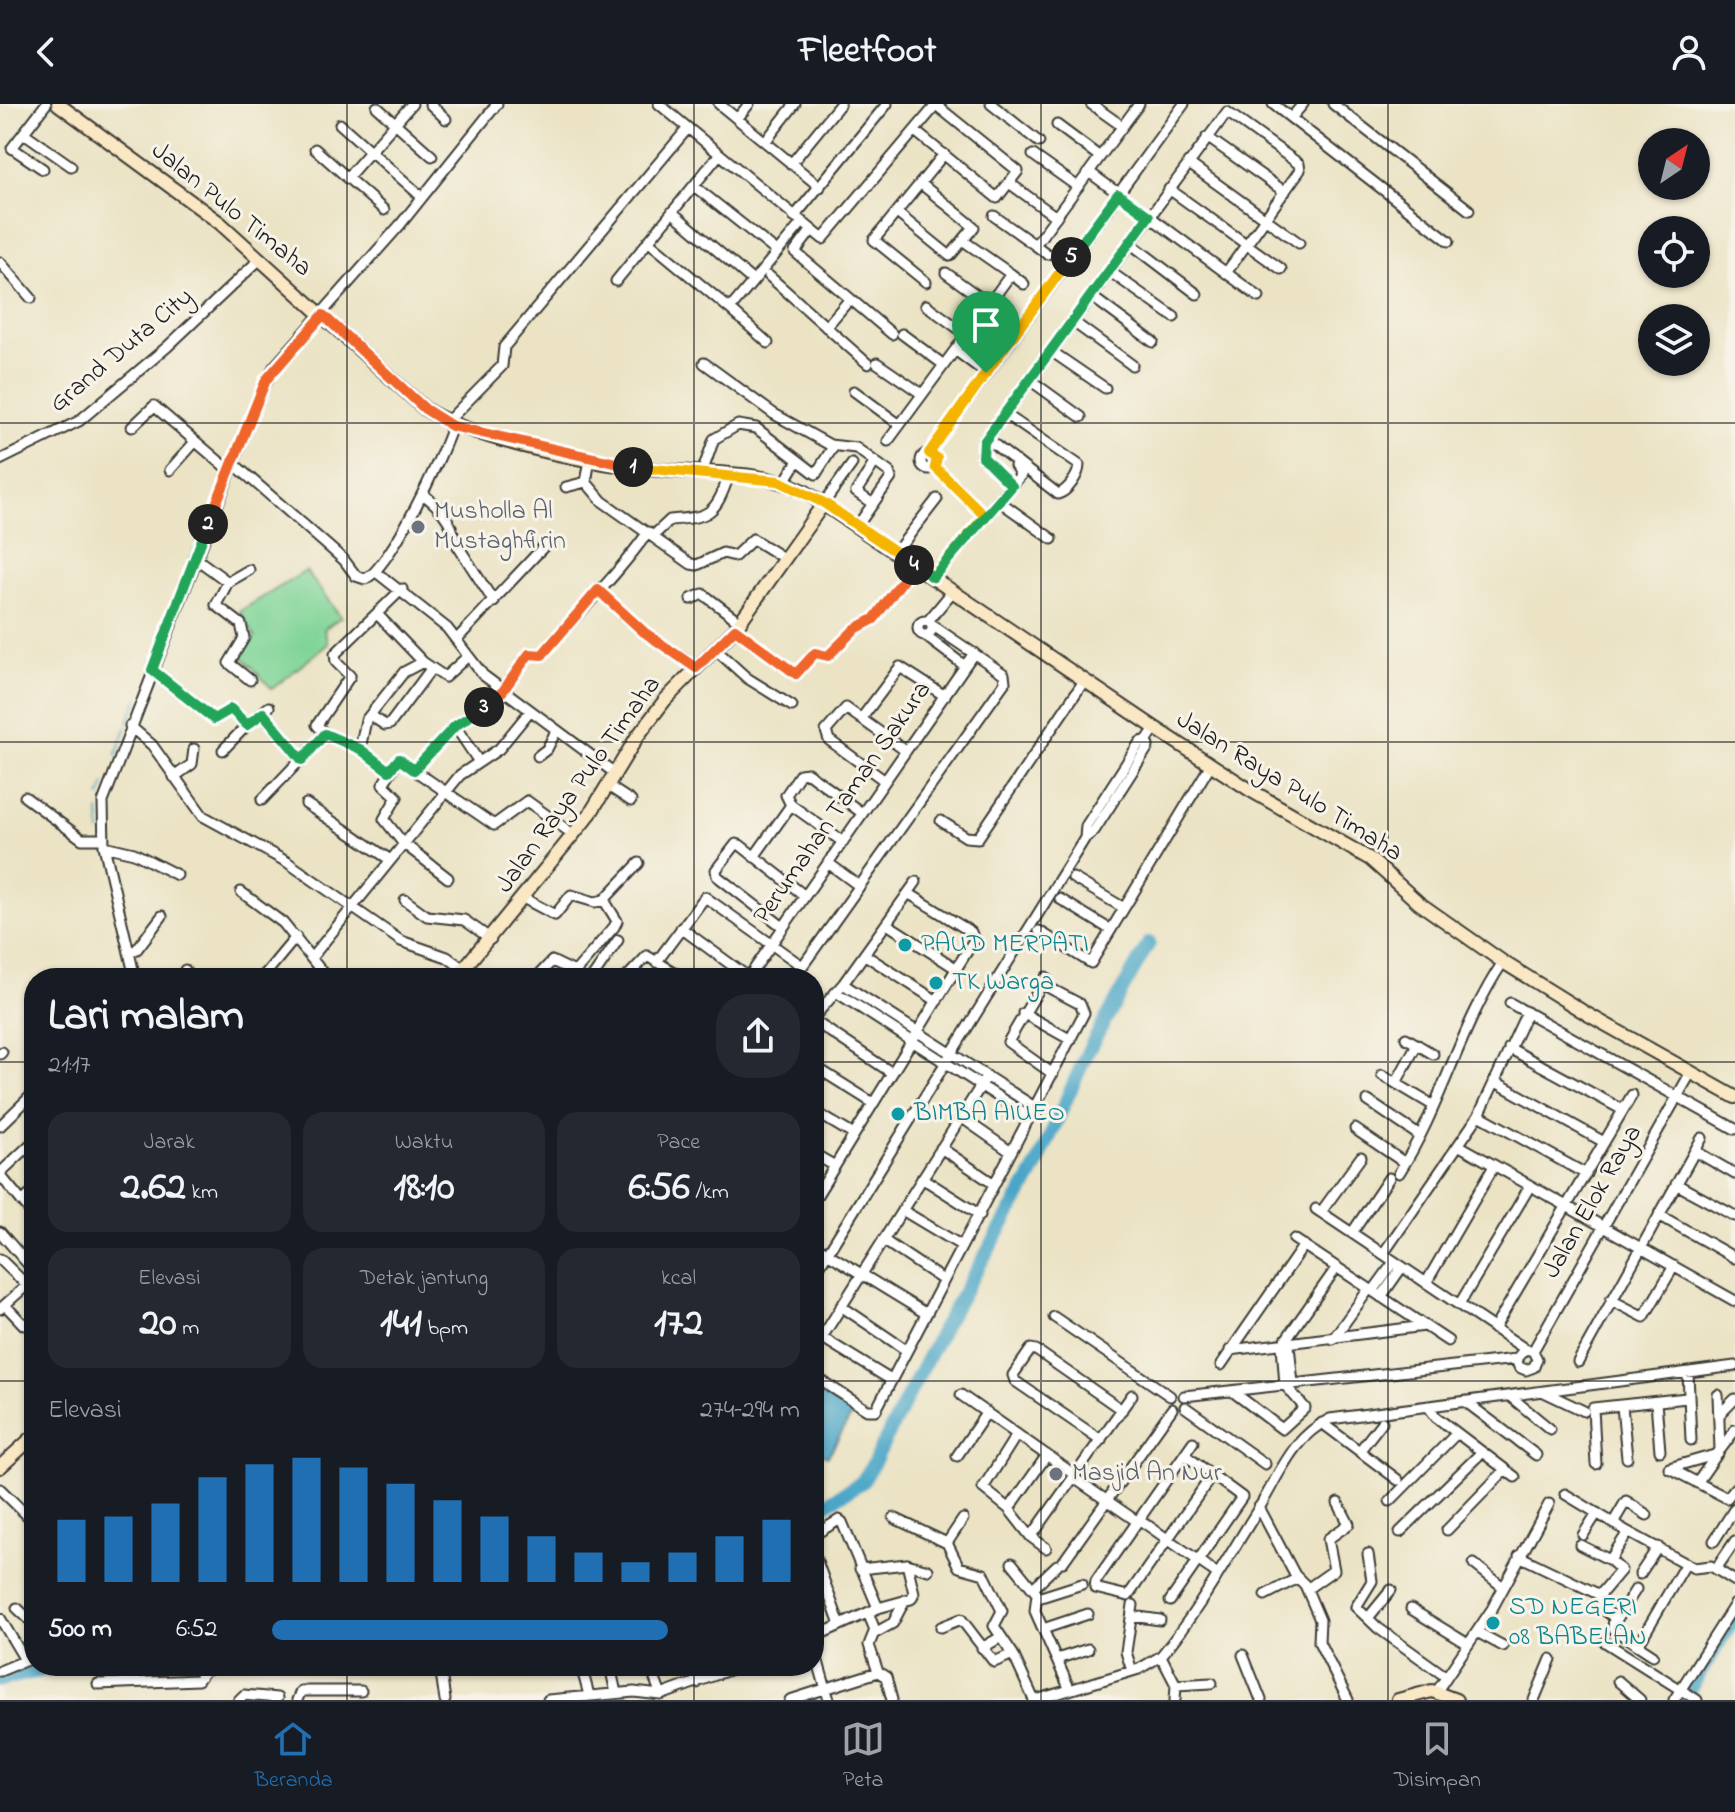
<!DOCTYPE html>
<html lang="id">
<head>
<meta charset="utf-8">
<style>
  :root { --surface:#171b24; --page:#242831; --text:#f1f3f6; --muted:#9ea1a6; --line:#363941; --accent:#1f6fb2 }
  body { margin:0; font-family:"Indie Flower",sans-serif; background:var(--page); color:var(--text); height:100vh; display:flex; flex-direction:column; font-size:30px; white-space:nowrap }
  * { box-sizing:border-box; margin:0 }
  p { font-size:26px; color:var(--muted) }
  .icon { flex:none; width:44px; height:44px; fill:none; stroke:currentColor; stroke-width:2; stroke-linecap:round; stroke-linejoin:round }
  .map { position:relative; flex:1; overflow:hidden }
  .details { position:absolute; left:24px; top:864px; width:800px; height:708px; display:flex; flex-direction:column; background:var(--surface); border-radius:32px; box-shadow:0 2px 6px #0004 }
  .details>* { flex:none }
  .needle { width:52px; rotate:35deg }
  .tools { position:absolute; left:1638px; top:24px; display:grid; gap:16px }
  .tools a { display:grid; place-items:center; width:72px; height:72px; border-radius:50%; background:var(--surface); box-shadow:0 2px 6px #0004; font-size:40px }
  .pin { position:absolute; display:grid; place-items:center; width:68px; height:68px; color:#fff; margin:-82px -34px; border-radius:50% 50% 50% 0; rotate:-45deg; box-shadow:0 0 8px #0007 }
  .pin .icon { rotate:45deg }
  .km { position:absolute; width:40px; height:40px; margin:-20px; border-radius:50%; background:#222; color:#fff; font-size:22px; line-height:40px; text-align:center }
  .round { display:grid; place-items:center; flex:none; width:84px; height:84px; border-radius:32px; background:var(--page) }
  .head { display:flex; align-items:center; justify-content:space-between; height:136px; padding:0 24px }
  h1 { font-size:44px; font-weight:700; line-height:60px }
  .figures { display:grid; grid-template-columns:repeat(3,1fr); gap:12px; height:136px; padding:8px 24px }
  .figures div { display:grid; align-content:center; border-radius:20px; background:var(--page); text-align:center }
  .figures b { font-size:40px; font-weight:700 }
  .figures small { font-size:22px; font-weight:400 }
  .figures p { font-size:22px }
  .chart { height:224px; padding:16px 24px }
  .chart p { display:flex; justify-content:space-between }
  .chart svg { width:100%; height:144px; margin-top:8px; stroke:var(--accent); stroke-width:6 }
  ul { padding:0 24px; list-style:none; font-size:26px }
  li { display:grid; grid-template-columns:128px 96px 1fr; align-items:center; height:60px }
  li i { height:20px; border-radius:10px; background:var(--accent) }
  header { display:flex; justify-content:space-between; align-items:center; height:104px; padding:0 24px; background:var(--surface); font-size:36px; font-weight:700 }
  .tabs { display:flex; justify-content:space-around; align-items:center; height:112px; border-top:2px solid var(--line); background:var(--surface); font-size:22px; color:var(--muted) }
  .tabs a { display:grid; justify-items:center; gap:4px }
  .tabs .on { color:var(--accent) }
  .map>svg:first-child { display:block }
  .green { fill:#7fd497; stroke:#4e785a; stroke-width:2 }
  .water { fill:#49a6c7; stroke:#326172; stroke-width:2 }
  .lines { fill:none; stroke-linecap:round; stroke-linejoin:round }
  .stream { stroke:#49a6c7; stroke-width:2 }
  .river { stroke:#49a6c7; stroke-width:14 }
  .street-casing { stroke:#3b3a35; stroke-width:13 }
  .secondary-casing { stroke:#3b3a35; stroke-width:16 }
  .street { stroke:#fff; stroke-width:9 }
  .secondary { stroke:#fae7c3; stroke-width:12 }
  .split-1-casing { stroke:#fff; stroke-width:16 }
  .split-2-casing { stroke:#fff; stroke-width:16 }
  .split-3-casing { stroke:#fff; stroke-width:16 }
  .split-4-casing { stroke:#fff; stroke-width:16 }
  .split-5-casing { stroke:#fff; stroke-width:16 }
  .split-6-casing { stroke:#fff; stroke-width:16 }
  .split-1 { stroke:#f5b400; stroke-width:10 }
  .split-2 { stroke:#f0652b; stroke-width:10 }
  .split-3 { stroke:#22a559; stroke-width:10 }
  .split-4 { stroke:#f0652b; stroke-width:10 }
  .split-5 { stroke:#22a559; stroke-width:10 }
  .split-6 { stroke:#f5b400; stroke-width:10 }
  .grid { fill:none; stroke:#1c1c1c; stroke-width:2; stroke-opacity:0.55 }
  .worship-dot { fill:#6b7280; stroke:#f7f3e8; stroke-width:3 }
  .culture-dot { fill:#0f9aa8; stroke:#f7f3e8; stroke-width:3 }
  .labels { text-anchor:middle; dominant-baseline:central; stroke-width:6; stroke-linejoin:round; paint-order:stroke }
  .street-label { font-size:26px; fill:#1c1c1c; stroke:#f7f3e8 }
  .worship-label { font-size:26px; fill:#5b616d; stroke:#f7f3e8; text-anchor:start }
  .culture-label { font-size:26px; fill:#0d838f; stroke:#f7f3e8; text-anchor:start }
</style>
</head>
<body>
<header><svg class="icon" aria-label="back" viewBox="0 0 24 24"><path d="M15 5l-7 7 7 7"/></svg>Fleetfoot<svg class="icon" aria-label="person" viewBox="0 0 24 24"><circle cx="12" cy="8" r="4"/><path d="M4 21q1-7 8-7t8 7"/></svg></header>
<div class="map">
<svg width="1735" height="1596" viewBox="0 0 1735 1596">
  <rect width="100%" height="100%" fill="#f7f3e8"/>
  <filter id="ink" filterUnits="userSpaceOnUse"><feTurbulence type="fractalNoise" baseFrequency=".0125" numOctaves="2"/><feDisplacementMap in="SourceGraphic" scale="16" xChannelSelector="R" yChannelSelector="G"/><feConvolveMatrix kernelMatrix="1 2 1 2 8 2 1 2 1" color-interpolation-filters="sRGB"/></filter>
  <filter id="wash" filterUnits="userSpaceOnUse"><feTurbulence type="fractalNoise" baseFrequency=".006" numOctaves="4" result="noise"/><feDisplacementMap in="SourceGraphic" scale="32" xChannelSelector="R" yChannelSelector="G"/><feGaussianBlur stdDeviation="1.8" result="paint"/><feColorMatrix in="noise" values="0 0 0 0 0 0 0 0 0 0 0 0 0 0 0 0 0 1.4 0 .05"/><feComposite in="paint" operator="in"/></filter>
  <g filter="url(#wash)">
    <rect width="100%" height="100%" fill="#ebe3c4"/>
    <path class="green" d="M306 467 341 513 324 525 328 540 272 585 240 550 255 533 240 507Z"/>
    <path class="water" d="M814 1284 846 1300 852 1311 828 1352 814 1347Z"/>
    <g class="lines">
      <path class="stream" d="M260 165 284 185
        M193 450 212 404
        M152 559 191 456
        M128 618 138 594
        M116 652 126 624
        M100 693 105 680
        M99 707 100 728"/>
      <path class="river" d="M814 1407 862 1378 873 1360 945 1220 1034 1068 1088 947 1149 839
        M0 1576 63 1562
        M1683 1596 1735 1513"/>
    </g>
  </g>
  <g filter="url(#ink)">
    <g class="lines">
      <g class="street-casing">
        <path id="street" d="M430 0 446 15
          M659 0 688 24
          M719 0 820 83
          M991 0 1039 38
          M1091 0 1122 22
          M1273 0 1449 137
          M1333 0 1469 106
          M377 3 432 52
          M1291 14 1303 0
          M737 15 749 0
          M340 20 422 93
          M1057 21 1100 53
          M915 27 997 94 1018 67 936 1
          M24 29 71 62
          M1207 33 1285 88
          M765 38 795 0
          M315 45 384 106
          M1033 51 1078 83
          M1188 59 1299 139
          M791 60 840 0
          M43 65 12 44 46 0
          M1089 68 1259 193
          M347 74 412 0
          M1012 81 1056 113
          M694 82 777 148
          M1169 85 1281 165
          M672 108 753 177
          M897 109 950 152 974 123 920 79
          M994 112 1035 141
          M794 113 887 0
          M811 127 795 148 892 230
          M648 137 730 205 801 120
          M1130 139 1197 190
          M1047 150 1035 141 1139 0
          M0 158 31 194
          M1109 167 1174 213
          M946 169 989 200
          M1011 170 1024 180
          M769 172 868 260
          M616 177 718 52
          M926 178 874 136 944 50
          M1091 192 1153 238
          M926 201 966 230
          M730 205 768 239
          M1072 217 1132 261
          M826 223 850 195
          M902 230 944 261
          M955 246 986 269
          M1051 247 1105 284
          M704 259 774 310 830 341 856 344 889 368 891 374 858 421
          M877 259 922 290
          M1030 276 1081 313
          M854 287 900 321
          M446 319 502 262 504 243 688 24 823 135 937 0
          M132 323 154 302 229 366
          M986 334 1058 390C1068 387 1079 371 1079 361L1005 310
          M888 337 1011 170 968 140
          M921 357a8 8 0 1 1 16 0a8 8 0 1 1-16 0Z
          M929 349 1184 0
          M0 356 79 317 167 243 260 155
          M590 356 586 378 602 397 691 460 697 461 723 449 735 452 753 435 785 455
          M233 359 344 456 356 472 365 475C389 466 444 349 452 322
          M935 363 985 412
          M170 366 194 339
          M702 369 714 335 738 321 756 324 816 370 833 343
          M784 379 797 358
          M1012 382 983 353 984 338 1227 8 1299 60 1300 66 1226 169
          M566 383 586 378
          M422 390C436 399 454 418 454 436L494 498
          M999 397 1052 435
          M824 399 852 360
          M873 400 856 388 875 358
          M654 431 670 416C709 413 715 412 729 371
          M896 448 937 395
          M194 453 228 478 216 501 241 520 244 534 229 559 250 576
          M376 468 447 524 483 571 616 670
          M933 473 1021 371 1015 362
          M228 478 249 466
          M598 486 644 528 696 564
          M691 495 703 490 740 518
          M378 511 423 558
          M918 524a7 7 0 1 1 14 0a7 7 0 1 1-14 0Z
          M928 517 953 487
          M735 525 796 570 815 549 828 552 855 525 874 515 914 460
          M924 531 965 562
          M457 535 548 438
          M715 545 747 574 792 602
          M152 566 214 615 231 605 247 621 269 603
          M263 609 302 656
          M370 611 385 621 390 620 431 565
          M861 615 900 563 945 592
          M130 622 152 641 203 712 287 758 401 837 447 853 476 874
          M325 630 360 645 389 667
          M360 645 366 616 404 568 423 558 445 573 467 553
          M223 646 247 621
          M538 652 547 645 556 627
          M479 658 455 622 503 587 529 550 542 551C577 510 617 472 648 428
          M414 666 494 721 527 697 574 731
          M174 673 192 660 194 645
          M885 677 829 636 826 627 846 604 906 647
          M608 682 631 697
          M25 693 82 735H103
          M262 696 325 630 317 621 350 572 336 558 335 550 402 485
          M306 700 389 755
          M941 717 966 733 978 734 1084 577
          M1085 734 1086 722 1140 638 1147 636 1155 624
          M843 738 791 701 786 691 800 670 808 669 862 709
          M104 742 134 749 177 771
          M754 753 791 701
          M828 759 858 781
          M448 774 403 739 384 715 397 693 383 680 399 655 414 666 455 622
          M1073 774 1124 804
          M241 788 283 819 327 874
          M523 794 555 811 571 791 595 798 604 796 639 759
          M1060 795 1111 826
          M405 796 427 812 464 816 491 835
          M887 820 957 865
          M783 823 717 772 716 766 736 740 740 741 805 792
          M681 824 748 873
          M1039 827 1091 859 1211 660
          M129 849 137 845 162 812
          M865 851 937 897
          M312 853 460 671 499 645 530 607
          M658 856 705 793 802 862
          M185 866 188 874
          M1046 873 1008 938 1053 970
          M135 874 104 742 103 698 260 291 274 263 400 121 497 0
          M262 874 296 833
          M536 874 552 857 575 868 614 823 617 817 604 796
          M592 874 618 836
          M626 874 647 852 684 874
          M748 874 974 549
          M794 874 1005 578 1004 570 932 521
          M843 880 1033 1002
          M836 888 1028 1012
          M1510 899 1735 1025
          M1023 909 1071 936
          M814 913 843 880 916 778
          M814 917 892 969
          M1406 934 1433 950
          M1509 944 1623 1006
          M0 950 2 948
          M814 962 873 999
          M1382 971 1434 1002
          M1494 977 1604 1038
          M1396 979 1417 940
          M1368 997 1420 1032
          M814 1007 854 1031
          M1479 1011 1586 1070
          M961 1013 1011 1048
          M0 1022 34 989
          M1355 1025 1405 1059
          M1460 1042 1735 1197
          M941 1044 994 1080
          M1695 1047 1735 1070
          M814 1050 835 1062
          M0 1069 34 1037
          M1399 1069C1442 1002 1459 924 1503 858
          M0 1071 34 1112
          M922 1074 980 1111
          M1676 1080 1735 1112
          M814 1096 974 836 971 828 908 789
          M22 1098 34 1087
          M1316 1105 1525 1245
          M902 1106 962 1142
          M1321 1108 1361 1053
          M1659 1111 1735 1154
          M0 1128 34 1167
          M1352 1129 1389 1074
          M1294 1135 1448 1237
          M883 1136 943 1176
          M814 1141 925 1209
          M1383 1150 1479 1011 1527 908
          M0 1155 34 1188
          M814 1171 1085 734 1094 727 1148 643 1147 636
          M1426 1179 1494 1062
          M1373 1187 1394 1158
          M1381 1193 1402 1163
          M1611 1196 1644 1213 1674 1162
          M5 1201 24 1221 34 1216
          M1459 1201 1530 1082
          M841 1202 906 1246
          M0 1205 34 1175
          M1054 1213 1170 1292
          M1494 1225 1632 991
          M821 1233 891 1276
          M1333 1235 1369 1185
          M1289 1241 1293 1280
          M814 1246 987 972
          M1230 1246 1425 1222
          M1533 1247 1690 970
          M1578 1258 1702 1034
          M1221 1261 1304 1141
          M1688 1269 1691 1336
          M814 1272 867 1306H876L1084 909 1080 900 1042 880
          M1232 1287 1282 1325 1305 1304 1285 1281 1282 1241 1337 1163
          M1544 1288 1584 1307
          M961 1291 1075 1371
          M1184 1292 1516 1255 1525 1245 1533 1247 1537 1255 1534 1263 1526 1266 1519 1263 1516 1255
          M1511 1293 1550 1325
          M1466 1298 1536 1351
          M1656 1298 1660 1347
          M1428 1302 1436 1313 1515 1373
          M1622 1302 1627 1354
          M1185 1303 1265 1360
          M1720 1310 1735 1295
          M1322 1319 1398 1376
          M1017 1330 983 1384 1009 1405 1031 1433 1046 1444
          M1101 1336 1015 1277 1013 1271 1031 1245 1036 1246 1122 1306
          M1193 1338 1096 1477 1095 1484 1128 1492 1213 1370
          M1361 1345 1382 1318
          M1720 1346 1735 1326
          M957 1352 987 1308
          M1596 1360 1593 1304 1687 1294
          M1669 1364 1727 1394 1735 1384
          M1669 1364 1718 1350
          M1074 1374 1138 1418
          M1697 1379 1720 1346 1718 1291
          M0 1385 34 1418
          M1565 1390 1628 1428
          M1390 1397 1457 1329
          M1259 1403 1295 1471 1305 1481 1320 1516 1319 1538 1348 1596
          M1009 1405 1047 1351
          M894 1414 947 1439 959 1463 984 1470 1002 1507 994 1522 1013 1550 1034 1596
          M1140 1416 1216 1469
          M1613 1419 1626 1397 1647 1411
          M1447 1426 1505 1366
          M1400 1428 1482 1348
          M814 1431 839 1416 842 1418 878 1504
          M1583 1431 1597 1409
          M1031 1433 1132 1291
          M1714 1437 1735 1404
          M947 1439 963 1415
          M1580 1441 1610 1456
          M814 1449 840 1521
          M1368 1450 1372 1477 1356 1503 1378 1524 1445 1572
          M1519 1452 1600 1491 1621 1466 1610 1456 1628 1428 1694 1464 1711 1462 1735 1477
          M1063 1458 1172 1305
          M1012 1459 1037 1490 1035 1507 1070 1586
          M1474 1460 1503 1483
          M860 1465 907 1460 928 1466
          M1716 1465 1735 1437
          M1640 1470 1658 1443
          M1033 1484 1057 1461
          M1307 1485 1334 1466 1328 1435 1349 1420 1338 1399
          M1265 1491 1298 1474
          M1600 1491V1503L1614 1513 1613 1525 1653 1551
          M1038 1494 1082 1480
          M1170 1497 1242 1393 1185 1351
          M17 1504 34 1520
          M1411 1505 1468 1540
          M868 1509 875 1526 869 1541 878 1568 886 1573 892 1596
          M1132 1512 1160 1516
          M0 1514 25 1556
          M1368 1514 1391 1486
          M1615 1518 1636 1485
          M941 1523 961 1515 994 1558 1013 1550
          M1043 1525 1088 1510
          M1477 1528 1503 1542
          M875 1529 893 1519 905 1496
          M814 1533 878 1504 911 1495 914 1489 907 1460
          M1605 1538 1697 1596
          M1638 1541 1686 1459
          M982 1544 1001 1533
          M1243 1551 1261 1596
          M1161 1552 1176 1581 1175 1596
          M817 1554 829 1596
          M1057 1555 1088 1545
          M440 1562 445 1596
          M581 1562 589 1591
          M610 1562 616 1589
          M650 1562 661 1591
          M690 1562 697 1579
          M0 1567 34 1553
          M1132 1567 1126 1548 1133 1501
          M1618 1577 1640 1596
          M98 1580 198 1576 206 1565 244 1562
          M1176 1581 1212 1579
          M1437 1587 1492 1505 1549 1400
          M239 1596 244 1591 277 1594
          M297 1596 301 1587H361
          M548 1596 634 1588 661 1591 740 1562
          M790 1596 878 1568
          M1036 1596 1139 1565 1161 1552C1198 1508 1228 1453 1259 1404 1280 1370 1292 1333 1330 1315L1735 1262
          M1534 1596 1551 1555
          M1674 1596 1735 1500"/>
      </g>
      <g class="secondary-casing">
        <path id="secondary" d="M58 0 220 119 425 305C475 337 599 361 660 366 708 370 761 366 804 387L1155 624 1250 686 1370 755 1419 799 1503 858 1587 910 1735 993
          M456 874 590 710 637 633 665 596 735 525 824 399
          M0 1363 34 1332
          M1398 1596 1432 1587 1456 1596"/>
      </g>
      <use href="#street" class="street"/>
      <use href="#secondary" class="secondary"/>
    </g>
  </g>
  <g class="lines" filter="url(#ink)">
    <g class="split-1-casing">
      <path id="split-1" d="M633 363 779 377 824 399 933 473 985 412 935 363 937 354 929 349 986 269"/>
    </g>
    <g class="split-2-casing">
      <path id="split-2" d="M208 420 266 276 323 211 425 305 452 322 633 363"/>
    </g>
    <g class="split-3-casing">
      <path id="split-3" d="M208 420 152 566 214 615 231 605 247 621 263 609 302 656 325 630 360 645 389 667 399 655 414 666 455 622 484 603"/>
    </g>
    <g class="split-4-casing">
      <path id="split-4" d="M484 603 503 587 529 550 542 551 598 486 644 528 696 564 735 525 796 570 815 549 828 552 855 525 874 515 914 461"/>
    </g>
    <g class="split-5-casing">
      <path id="split-5" d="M914 461 933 473 1012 382 983 353 984 338 1149 112 1118 90 1071 153"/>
    </g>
    <g class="split-6-casing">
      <path id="split-6" d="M986 269 1071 153"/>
    </g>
    <use href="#split-1" class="split-1"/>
    <use href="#split-2" class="split-2"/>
    <use href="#split-3" class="split-3"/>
    <use href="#split-4" class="split-4"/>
    <use href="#split-5" class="split-5"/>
    <use href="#split-6" class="split-6"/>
  </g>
  <path class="grid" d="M347 0V874M694 0V874M1041 0V1596M1388 0V1596M0 319H1735M0 638H1735M0 958H34M814 958H1735M0 1277H34M814 1277H1735M347 1562V1596M694 1562V1596"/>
  <g class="worship-dot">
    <circle cx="418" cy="423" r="8"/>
    <circle cx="1056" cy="1370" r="8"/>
  </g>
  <g class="culture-dot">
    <circle cx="905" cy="841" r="8"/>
    <circle cx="936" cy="879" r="8"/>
    <circle cx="898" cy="1010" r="8"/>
    <circle cx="1493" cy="1519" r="8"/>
  </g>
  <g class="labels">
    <g class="street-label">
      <text transform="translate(231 106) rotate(39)">Jalan Pulo Timaha</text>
      <text transform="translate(122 247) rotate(-40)">Grand Duta City</text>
      <text transform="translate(579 681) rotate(-54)">Jalan Raya Pulo Timaha</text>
      <text transform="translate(1289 683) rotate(32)">Jalan Raya Pulo Timaha</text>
      <text transform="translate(843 699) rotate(-55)">Perumahan Taman Sakura</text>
      <text transform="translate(1593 1098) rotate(-60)">Jalan Elok Raya</text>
    </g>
    <g class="worship-label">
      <text x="434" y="408">Musholla Al<tspan x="434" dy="30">Mustaghfirin</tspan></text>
      <text x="1072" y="1370">Masjid An Nur</text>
    </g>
    <g class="culture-label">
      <text x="921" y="841">PAUD MERPATI</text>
      <text x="952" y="879">TK Warga</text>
      <text x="914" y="1010">BIMBA AIUEO</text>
      <text x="1509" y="1504">SD NEGERI<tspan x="1509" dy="30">08 BABELAN</tspan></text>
    </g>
  </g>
</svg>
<div class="tools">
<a><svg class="needle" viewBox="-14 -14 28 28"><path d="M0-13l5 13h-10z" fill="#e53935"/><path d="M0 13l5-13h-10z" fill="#9ea1a6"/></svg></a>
<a><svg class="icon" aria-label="locate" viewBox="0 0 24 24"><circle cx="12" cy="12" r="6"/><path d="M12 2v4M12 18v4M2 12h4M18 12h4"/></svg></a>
<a><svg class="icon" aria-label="layers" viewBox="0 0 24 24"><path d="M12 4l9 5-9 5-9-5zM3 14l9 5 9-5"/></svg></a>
</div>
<div class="pin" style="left:986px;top:269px;background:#1e9e55"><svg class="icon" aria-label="arrive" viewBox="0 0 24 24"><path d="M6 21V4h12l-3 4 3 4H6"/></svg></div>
<b class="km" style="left:633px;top:363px">1</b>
<b class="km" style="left:208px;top:420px">2</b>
<b class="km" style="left:484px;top:603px">3</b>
<b class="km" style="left:914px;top:461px">4</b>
<b class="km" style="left:1071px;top:153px">5</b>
<section class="details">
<div class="head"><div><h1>Lari malam</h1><p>21:17</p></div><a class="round"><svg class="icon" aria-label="share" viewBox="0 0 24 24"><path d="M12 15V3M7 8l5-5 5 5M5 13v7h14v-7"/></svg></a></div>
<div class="figures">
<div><p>Jarak</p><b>2.62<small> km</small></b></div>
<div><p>Waktu</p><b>18:10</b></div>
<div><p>Pace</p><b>6:56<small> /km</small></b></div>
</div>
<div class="figures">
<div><p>Elevasi</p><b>20<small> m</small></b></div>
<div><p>Detak jantung</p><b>141<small> bpm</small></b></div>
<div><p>kcal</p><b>172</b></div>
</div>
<div class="chart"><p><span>Elevasi</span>274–294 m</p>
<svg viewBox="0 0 160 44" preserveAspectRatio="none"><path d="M5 44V25M15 44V24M25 44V20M35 44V12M45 44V8M55 44V6M65 44V9M75 44V14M85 44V19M95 44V24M105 44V30M115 44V35M125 44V38M135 44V35M145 44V30M155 44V25"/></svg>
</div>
<ul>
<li><b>500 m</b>6:52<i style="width:75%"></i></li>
</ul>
</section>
</div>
<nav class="tabs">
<a class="on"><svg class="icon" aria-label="home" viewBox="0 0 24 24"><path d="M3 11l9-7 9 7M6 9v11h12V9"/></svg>Beranda</a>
<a><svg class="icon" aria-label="map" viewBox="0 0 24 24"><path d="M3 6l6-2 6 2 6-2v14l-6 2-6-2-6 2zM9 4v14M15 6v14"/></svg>Peta</a>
<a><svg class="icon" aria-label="saved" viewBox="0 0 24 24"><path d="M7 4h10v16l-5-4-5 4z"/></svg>Disimpan</a>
</nav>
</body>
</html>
